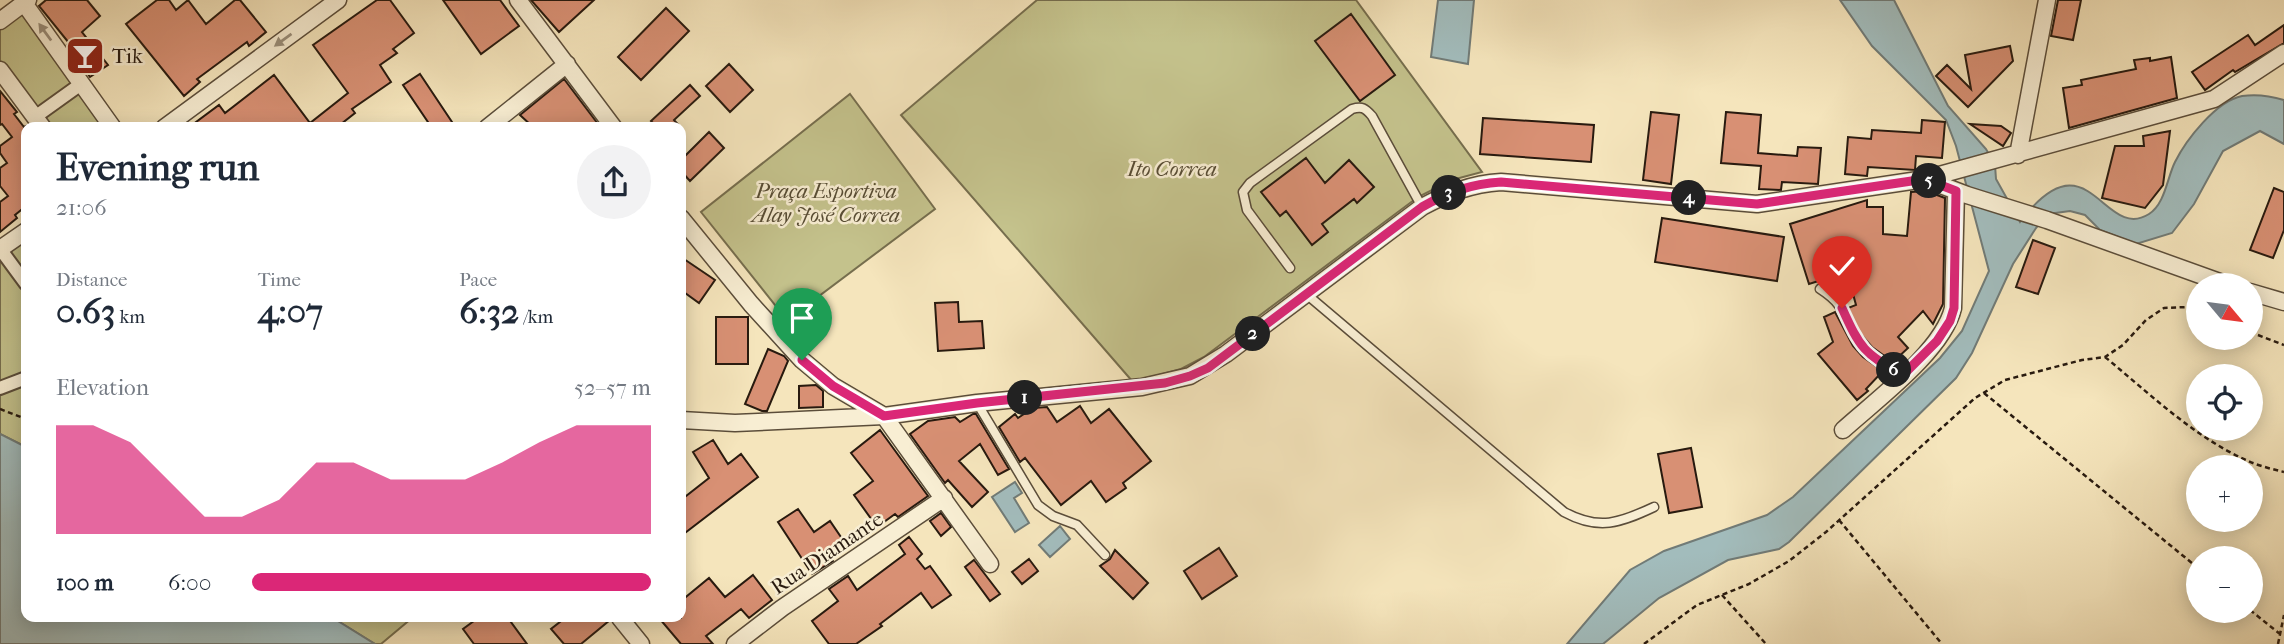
<!DOCTYPE html>
<html lang="en">
<head>
<meta charset="utf-8">
<style>
  :root { --surface:#fff; --page:#f2f2f3; --text:#1f2937; --muted:#747a83; --accent:#db2777 }
  body { margin:0; font-family:"IM FELL French Canon",serif; background:var(--page); color:var(--text); height:100vh; display:flex; flex-direction:column; font-size:26px; white-space:nowrap }
  * { box-sizing:border-box; margin:0 }
  p { font-size:23px; color:var(--muted) }
  .icon { flex:none; width:38px; height:38px; fill:none; stroke:currentColor; stroke-width:2; stroke-linecap:round; stroke-linejoin:round }
  .map { position:relative; flex:1; overflow:hidden }
  .drawer { position:absolute; left:21px; top:122px; width:665px; height:500px; display:flex; flex-direction:column; background:var(--surface); border-radius:14px; box-shadow:0 4px 18px #0003 }
  .drawer>* { flex:none }
  .needle { width:46px; rotate:119deg }
  .fabs { position:absolute; left:2186px; top:273px; display:grid; gap:14px }
  .fabs a { display:grid; place-items:center; width:77px; height:77px; border-radius:50%; background:var(--surface); box-shadow:0 4px 18px #0003; font-size:35px }
  .pin { position:absolute; display:grid; place-items:center; width:60px; height:60px; color:#fff; margin:-72px -30px; border-radius:50% 50% 50% 0; rotate:-45deg; box-shadow:0 0 7px #0007 }
  .pin .icon { rotate:45deg }
  .km { position:absolute; width:35px; height:35px; margin:-18px; border-radius:50%; background:#222; color:#fff; font-size:19px; line-height:35px; text-align:center }
  .round { display:grid; place-items:center; flex:none; width:74px; height:74px; border-radius:37px; background:var(--page) }
  .summary { display:flex; align-items:center; justify-content:space-between; height:119px; padding:0 35px }
  h1 { font-size:38px; font-weight:700; line-height:52px }
  .figures { display:grid; grid-template-columns:repeat(3,1fr); gap:10px; height:119px; padding:7px 35px }
  .figures div { display:grid; align-content:center }
  .figures b { font-size:35px; font-weight:700 }
  .figures small { font-size:19px; font-weight:400 }
  .figures p { font-size:19px }
  .chart { height:196px; padding:14px 35px }
  .chart p { display:flex; justify-content:space-between }
  .chart svg { width:100%; height:126px; margin-top:7px; fill:var(--accent); opacity:.7 }
  ul { padding:0 35px; list-style:none; font-size:23px }
  li { display:grid; grid-template-columns:112px 84px 1fr; align-items:center; height:52px }
  li i { height:18px; border-radius:9px; background:var(--accent) }
  .map>svg:first-child { display:block }
  .green { fill:#c4c28c; stroke:#766e4e; stroke-width:2 }
  .water { fill:#a2bcbc; stroke:#717b77; stroke-width:2 }
  .building { fill:#d89074; stroke:#281a0f; stroke-width:2 }
  .lines { fill:none; stroke-linecap:round; stroke-linejoin:round }
  .service-casing { stroke:#5b4d3a; stroke-width:11 }
  .pedestrian-casing { stroke:#5b4d3a; stroke-width:16 }
  .minor-casing { stroke:#5b4d3a; stroke-width:19 }
  .path { stroke:#281a0f; stroke-width:2.5; stroke-dasharray:5 3.5; stroke-linecap:butt }
  .service { stroke:#f8eed3; stroke-width:8 }
  .pedestrian { stroke:#f8eed3; stroke-width:12 }
  .minor { stroke:#f8eed3; stroke-width:16 }
  .oneway { fill:#9a8f7b }
  .route-casing { stroke:#fff; stroke-width:14 }
  .route { stroke:#db2777; stroke-width:9 }
  .labels { text-anchor:middle; dominant-baseline:central; stroke-width:5; stroke-linejoin:round; paint-order:stroke }
  .poi-label { font-size:21px; fill:#281a0f; stroke:#f8eed3; text-anchor:start }
  .park-label { font-size:21px; font-style:italic; fill:#574c34; stroke:#f8eed3 }
  .street-label { font-size:21px; fill:#281a0f; stroke:#f8eed3 }
</style>
</head>
<body>
<div class="map">
<svg width="2284" height="644" viewBox="0 0 2284 644">
  <rect width="100%" height="100%" fill="#f5e5bc"/>
  <filter id="stains"><feTurbulence type="fractalNoise" baseFrequency=".00286" numOctaves="4"/><feColorMatrix values="0 0 0 0 .2 0 0 0 0 .09 0 0 0 0 .02 0 0 0 .5 -.17"/></filter>
  <radialGradient id="worn" r=".72"><stop offset=".6" stop-color="#630" stop-opacity="0"/><stop offset="1" stop-color="#630" stop-opacity=".3"/></radialGradient>
  <path class="green" d="M1037 0H1356L1482 172 1452 180 1418 197 1204 357 1181 369 1133 382 901 115Z
    M29 9 122 128H51L0 62V27Z
    M850 94 935 209 787 320 701 212Z
    M26 240V447L0 434V254L3 257Z
    M333 618H412L381 644H375Z"/>
  <path class="water" d="M1438 0H1474L1468 64 1431 57Z
    M1840 0H1894L1948 106 1986 149 1995 165 1996 179 2020 222C2089 131 2103 243 2149 214 2165 204 2167 178 2175 162 2186 140 2216 101 2242 96 2256 94 2271 96 2284 100V144L2260 131 2223 151 2194 204 2172 233 2136 244 2100 230 2085 215 2070 211 2048 214 2036 228 2013 264 1972 353 1956 378 1789 542 1779 549 1728 560 1659 598 1603 644H1567L1630 570 1664 551 1767 515 1793 497 1940 358 1962 331 1989 271 1956 146 1946 120 1872 46Z
    M0 434 26 447V618H333L375 644H0Z
    M1015 482 1022 493 1014 498 1029 523 1015 532 992 497Z
    M1060 526 1070 539 1050 557 1039 545Z"/>
  <path class="building" d="M46 0H87L100 16 82 32 108 65 90 77 67 45 69 43 39 6Z
    M157 0H169L176 10 188 0 206 24 235 0H240L266 32 249 46 247 42 197 79 200 82 184 96 126 24Z
    M377 0H390L414 33 393 49 397 53 380 65 391 82 352 109 355 113 336 128H188L219 105 225 113 274 75 310 123 348 93 313 45Z
    M443 0H500L519 26 481 54Z
    M531 0H594L559 32Z
    M2058 0H2081L2073 40 2051 36Z
    M666 8 689 31 641 80 618 57Z
    M1351 14 1395 75 1360 101 1315 41Z
    M2284 25V43L2235 72 2233 70 2205 90 2192 72 2248 35 2255 45Z
    M2010 46 2013 61 1968 107 1936 76 1947 65 1971 89 1965 55Z
    M2171 57 2177 98 2069 128 2063 88 2082 85 2081 80 2136 69 2134 60 2150 58V61Z
    M729 64 753 90 730 112 706 86Z
    M420 74 456 128H432L403 85Z
    M564 79 601 128H534L520 115Z
    M690 85 700 96 674 120 681 128H658L651 121Z
    M0 91 17 112 14 114 24 127 26 126V206L15 215 17 218 0 232V202L8 196 0 186V168L7 163 0 153V146L12 137 2 124 0 125Z
    M1651 112 1679 115 1671 184 1643 180Z
    M1726 112 1761 115 1758 153 1797 156 1798 147 1821 148 1818 184 1782 182 1781 190 1759 189 1761 166 1721 163Z
    M1483 118 1594 125 1591 162 1480 154Z
    M1922 120 1945 122 1942 158 1916 156 1915 170 1868 167 1867 176 1845 174 1848 137 1871 139 1872 130 1921 133Z
    M1970 124 2001 126 2011 133 2003 146Z
    M2170 131 2163 185 2145 208 2102 198 2115 146H2144L2143 136Z
    M709 132 724 148 690 181 681 171V160Z
    M1306 158 1325 183 1349 160 1374 187 1357 203 1354 199 1322 224 1328 232 1312 245 1286 211 1280 216 1261 192Z
    M2274 188 2284 192V230L2273 258 2250 250Z
    M1926 191 1945 198 1943 304 1933 324 1923 311 1898 337 1908 348 1893 362 1872 347 1858 331 1848 308 1856 305 1847 272 1809 284 1790 224 1867 200V207H1883V234L1907 236 1911 192Z
    M1662 218 1784 237 1777 281 1655 262Z
    M2033 240 2055 248 2038 294 2016 287Z
    M681 257 715 280 699 303 681 290Z
    M958 302 959 322 982 321 984 348 938 351 935 303Z
    M1835 312 1853 346 1863 357 1883 371 1866 389 1868 391 1857 400 1818 354 1833 342 1824 317Z
    M716 317H748V364H716Z
    M768 349 784 356 788 361 767 411H762L745 404Z
    M816 385 823 391V407L799 408V386Z
    M1080 406 1091 423 1109 409 1151 461 1123 483 1126 488 1106 502 1091 481 1061 505 1025 458 1020 462 999 427 1015 414 1018 418 1033 408 1047 407 1057 422Z
    M973 414H976L1009 469 998 475 980 444 959 461 988 492 972 507 948 480 945 483 910 434 928 421 955 417 960 422Z
    M880 430 928 496 898 517 895 514 877 527 854 495 873 481 851 453Z
    M713 440 728 464 741 454 758 477 681 536V500L709 478 693 452Z
    M1691 448 1702 507 1669 513 1658 454Z
    M798 509 814 532 830 521 847 546 830 557 833 561 812 574 778 522Z
    M941 513 951 527 941 536 930 521Z
    M909 537 922 554 917 559 925 569 930 566 951 595 932 608 921 593 880 624 882 626 856 644H829L812 621 838 601 829 589 848 576 857 590 905 554 899 545Z
    M1219 548 1237 576 1202 599 1184 571Z
    M1115 550 1148 583 1133 599 1100 566 1110 559Z
    M1029 559 1038 571 1022 584 1012 572Z
    M974 560 1000 594 990 601 965 567Z
    M753 575 772 600 749 618 741 609 706 636 713 644H681L659 618H681V601L709 578 725 597Z
    M478 618H508L527 644H474L463 629Z
    M565 618H610V620L581 644H564L551 629Z"/>
  <g class="lines">
    <g class="service-casing">
      <path id="service" d="M1290 268 1247 210 1243 192 1250 183 1352 109C1362 106 1365 108 1372 116L1422 207
        M1820 289C1851 309 1840 319 1858 342 1869 357 1887 366 1903 375
        M1305 293 1564 512C1599 531 1620 523 1654 507
        M977 403 1038 505 1053 516 1077 525 1105 555"/>
    </g>
    <g class="pedestrian-casing">
      <path id="pedestrian" d="M35 117 81 84
        M1 250 26 284
        M0 388 26 378"/>
    </g>
    <g class="minor-casing">
      <path id="minor" d="M518 0 614 128
        M24 3 113 128
        M0 21 28 0
        M0 70 43 128
        M164 128 338 0
        M487 128 567 64
        M2018 155 2047 0
        M1925 179 2214 99 2284 53
        M681 218 751 304 802 360 833 386 884 416 990 564
        M0 249 26 231
        M2250 292 2284 302
        M681 420 735 423 884 416 977 403 1142 387 1190 376 1226 354 1422 207C1448 193 1471 184 1501 182L1757 204 1925 179 1967 195 2047 220 2228 285
        M1843 430C1876 400 1943 351 1953 308L1956 192
        M620 618 641 644
        M735 644 782 608 944 498"/>
    </g>
    <path class="path" d="M2250 332 2284 345
      M2105 357C2150 394 2194 437 2248 461 2259 466 2272 469 2284 472
      M1984 393 2198 568
      M0 409 26 419
      M1839 520 1942 644
      M1722 595 1766 644
      M2250 610 2280 634
      M1644 644 1697 605 1749 584 1789 561 1826 532 1975 398 2005 380 2082 360 2105 357 2123 345 2146 320 2164 308 2188 307 2198 310
      M2278 644 2284 615"/>
    <use href="#service" class="service"/>
    <use href="#pedestrian" class="pedestrian"/>
    <use href="#minor" class="minor"/>
  </g>
  <defs><path id="oneway-solid" d="M-6-.8H1V-3.2L6.5 0L1 3.2V.8H-6Z" transform="scale(1.75)"/></defs>
  <g class="oneway">
    <use href="#oneway-solid" transform="translate(45 32) rotate(-126)"/>
    <use href="#oneway-solid" transform="translate(283 40) rotate(144)"/>
  </g>
  <g class="lines">
    <g class="route-casing">
      <path id="route" d="M802 360 833 386 884 416 977 403 1165 383 1190 376 1208 368 1422 207C1448 192 1471 184 1501 182L1757 204 1925 179 1956 191 1954 308 1950 321 1937 341 1903 375C1864 354 1860 348 1842 308"/>
    </g>
    <use href="#route" class="route"/>
  </g>
  <defs>
    <g id="bar-square" transform="scale(2.0125)"><rect x="-9" y="-9" width="18" height="18" rx="4" fill="#8f2418" stroke="#f8eed3"/><path d="M-6-5H6L.8 .8V4.5H3.5V6h-7V4.5H-.8V.8Z" fill="#fff"/></g>
  </defs>
  <g fill-rule="evenodd">
    <use href="#bar-square" x="85" y="56"/>
  </g>
  <g class="labels">
    <g class="poi-label">
      <text x="112" y="56">Tik</text>
    </g>
    <g class="park-label">
      <text x="1172" y="169">Ito Correa</text>
      <text x="826" y="191">Praça Esportiva<tspan x="826" dy="24">Alay José Correa</tspan></text>
    </g>
    <g class="street-label">
      <text transform="translate(827 553) rotate(-34)">Rua Diamante</text>
    </g>
  </g>
  <rect width="100%" height="100%" filter="url(#stains)"/>
  <rect width="100%" height="100%" fill="url(#worn)"/>
</svg>
<div class="fabs">
<a><svg class="needle" viewBox="-14 -14 28 28"><path d="M0-13l5 13h-10z" fill="#e53935"/><path d="M0 13l5-13h-10z" fill="#747a83"/></svg></a>
<a><svg class="icon" aria-label="locate" viewBox="0 0 24 24"><circle cx="12" cy="12" r="6"/><path d="M12 2v4M12 18v4M2 12h4M18 12h4"/></svg></a>
<a>+</a>
<a>−</a>
</div>
<div class="pin" style="left:802px;top:360px;background:#1e9e55"><svg class="icon" aria-label="arrive" viewBox="0 0 24 24"><path d="M6 21V4h12l-3 4 3 4H6"/></svg></div>
<div class="pin" style="left:1842px;top:308px;background:#d93025"><svg class="icon" aria-label="check" viewBox="0 0 24 24"><path d="M5 12l5 5 9-10"/></svg></div>
<b class="km" style="left:1025px;top:398px">1</b>
<b class="km" style="left:1253px;top:334px">2</b>
<b class="km" style="left:1449px;top:193px">3</b>
<b class="km" style="left:1689px;top:198px">4</b>
<b class="km" style="left:1929px;top:181px">5</b>
<b class="km" style="left:1894px;top:370px">6</b>
<section class="drawer">
<div class="summary"><div><h1>Evening run</h1><p>21:06</p></div><a class="round"><svg class="icon" aria-label="share" viewBox="0 0 24 24"><path d="M12 15V3M7 8l5-5 5 5M5 13v7h14v-7"/></svg></a></div>
<div class="figures">
<div><p>Distance</p><b>0.63<small> km</small></b></div>
<div><p>Time</p><b>4:07</b></div>
<div><p>Pace</p><b>6:32<small> /km</small></b></div>
</div>
<div class="chart"><p><span>Elevation</span>52–57 m</p>
<svg viewBox="0 0 160 44" preserveAspectRatio="none"><path d="M0 44V6L10 6L20 12L30 25L40 38L50 38L60 32L70 19L80 19L90 25L100 25L110 25L120 19L130 12L140 6L150 6L160 6V44z"/></svg>
</div>
<ul>
<li><b>100 m</b>6:00<i style="width:100%"></i></li>
</ul>
</section>
</div>
</body>
</html>
